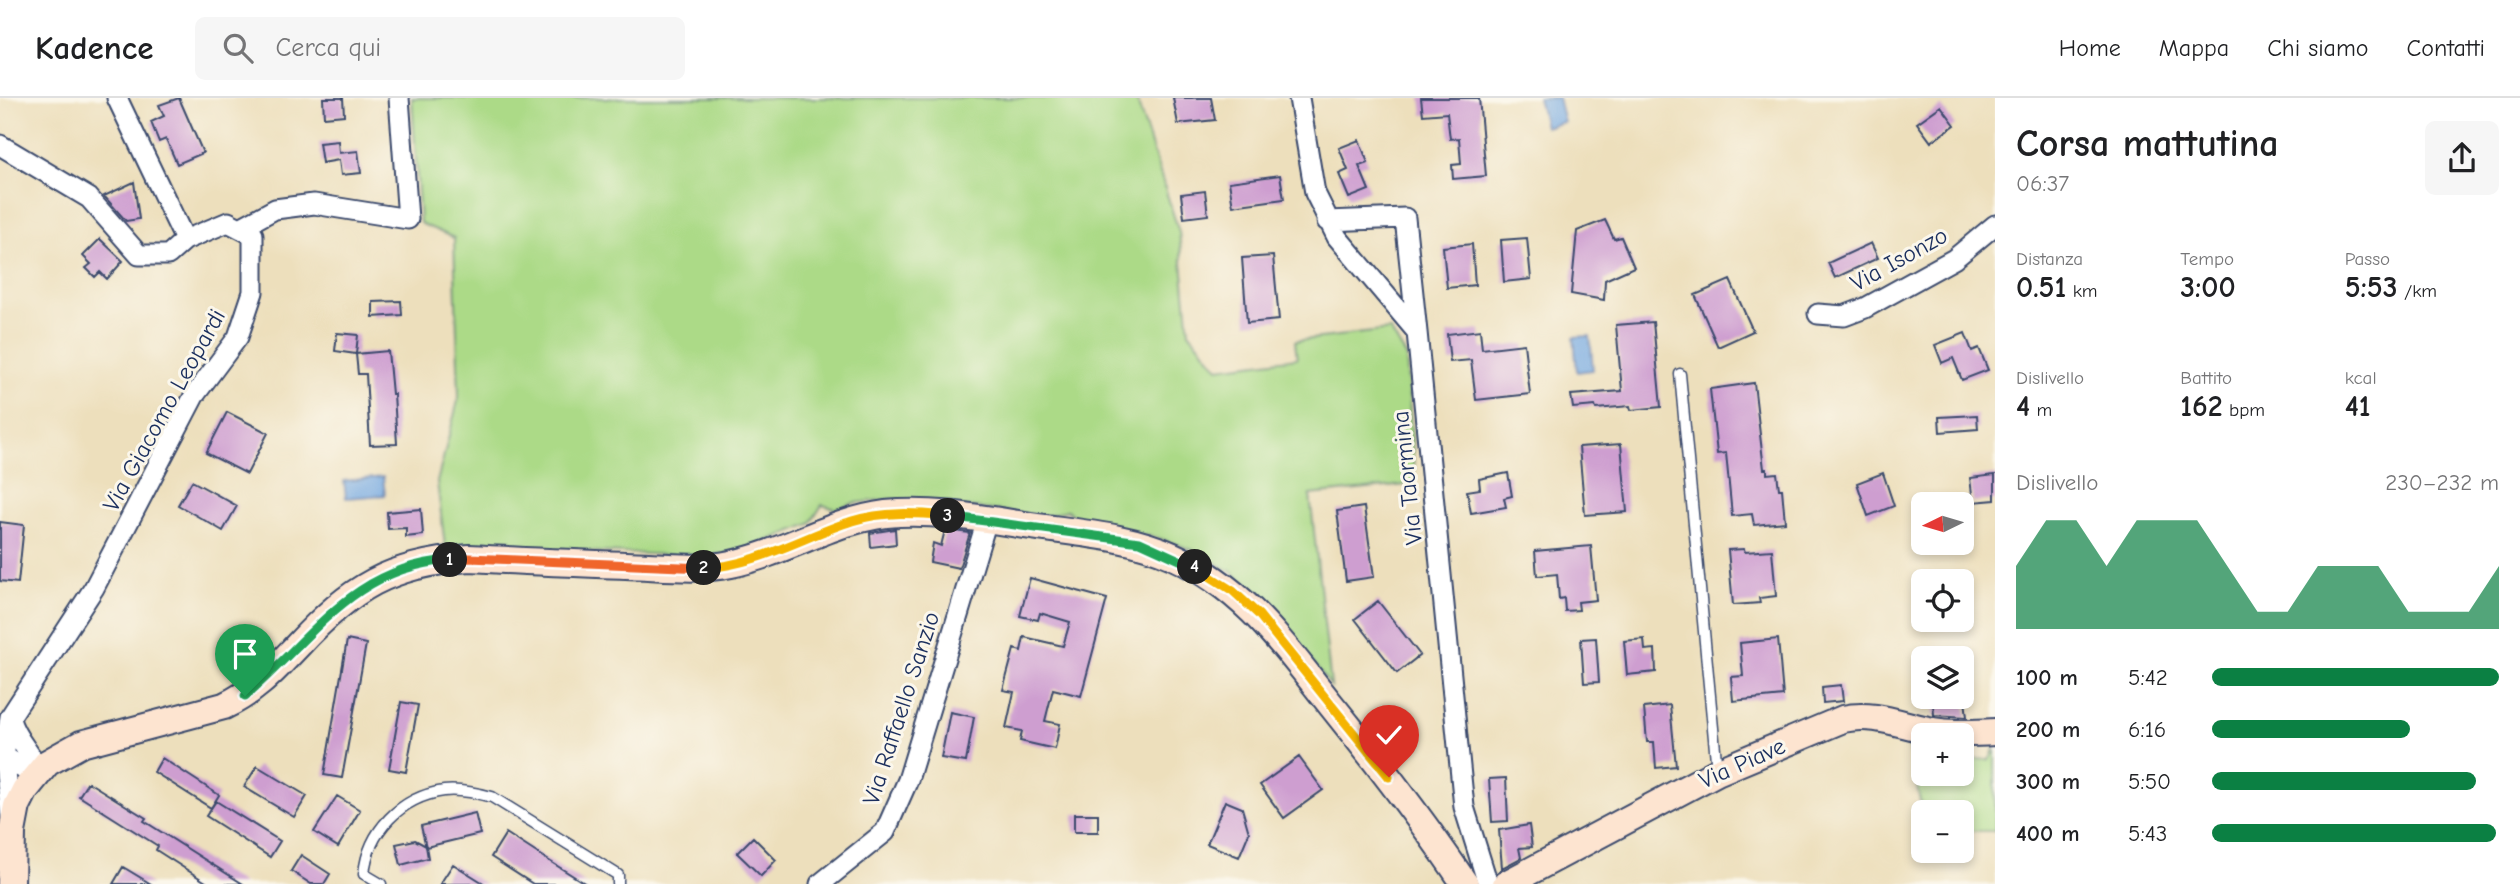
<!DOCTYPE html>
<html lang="it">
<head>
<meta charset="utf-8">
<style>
  :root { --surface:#fff; --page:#f6f6f6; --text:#202124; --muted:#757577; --line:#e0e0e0; --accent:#0b8043 }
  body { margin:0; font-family:"Comic Neue",sans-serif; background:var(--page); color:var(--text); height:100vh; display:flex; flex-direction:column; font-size:26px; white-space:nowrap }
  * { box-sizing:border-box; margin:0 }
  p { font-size:23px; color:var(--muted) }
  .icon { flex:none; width:38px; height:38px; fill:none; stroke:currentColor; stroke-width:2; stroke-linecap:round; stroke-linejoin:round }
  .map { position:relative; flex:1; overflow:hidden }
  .drawer { display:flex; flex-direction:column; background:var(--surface); width:525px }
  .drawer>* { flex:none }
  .needle { width:46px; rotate:265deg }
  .controls { position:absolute; left:1911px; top:394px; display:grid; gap:14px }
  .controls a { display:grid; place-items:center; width:63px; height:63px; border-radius:10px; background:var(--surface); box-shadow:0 4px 10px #0003; font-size:35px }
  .pin { position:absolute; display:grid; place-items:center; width:60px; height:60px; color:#fff; margin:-72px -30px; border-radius:50% 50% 50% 0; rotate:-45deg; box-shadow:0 0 7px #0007 }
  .pin .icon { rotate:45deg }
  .km { position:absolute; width:35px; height:35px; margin:-18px; border-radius:50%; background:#222; color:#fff; font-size:19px; line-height:35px; text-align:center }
  .round { display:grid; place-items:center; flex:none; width:74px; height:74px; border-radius:10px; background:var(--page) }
  .headline { display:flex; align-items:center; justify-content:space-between; height:119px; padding:0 21px }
  h1 { font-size:38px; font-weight:700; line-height:52px }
  .figures { display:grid; grid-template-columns:repeat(3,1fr); gap:10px; height:119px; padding:7px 21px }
  .figures div { display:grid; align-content:center }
  .figures b { font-size:30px; font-weight:700 }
  .figures small { font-size:19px; font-weight:400 }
  .figures p { font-size:19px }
  .chart { height:196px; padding:14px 21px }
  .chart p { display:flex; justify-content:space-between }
  .chart svg { width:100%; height:126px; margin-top:7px; fill:var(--accent); opacity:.7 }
  ul { padding:0 21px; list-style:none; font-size:23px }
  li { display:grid; grid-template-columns:112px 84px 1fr; align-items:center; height:52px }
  li i { height:18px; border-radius:9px; background:var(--accent) }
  header { display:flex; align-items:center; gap:42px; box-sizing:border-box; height:98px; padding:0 35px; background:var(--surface); border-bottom:2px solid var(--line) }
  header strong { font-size:33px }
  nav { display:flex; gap:38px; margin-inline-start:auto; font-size:24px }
  .search { width:490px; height:63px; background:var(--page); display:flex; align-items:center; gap:18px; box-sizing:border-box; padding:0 24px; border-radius:10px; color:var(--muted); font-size:26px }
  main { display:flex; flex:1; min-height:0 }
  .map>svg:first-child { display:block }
  .green { fill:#acda87; stroke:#648472; stroke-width:2 }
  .water { fill:#73a7e0; stroke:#476b9f; stroke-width:2 }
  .building { fill:#ce9ed0 }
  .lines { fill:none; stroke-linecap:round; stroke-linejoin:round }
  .service-casing { stroke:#3a496c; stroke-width:13 }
  .minor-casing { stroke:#3a496c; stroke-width:23 }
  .secondary-casing { stroke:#3a496c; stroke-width:30 }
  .service { stroke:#fff; stroke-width:10 }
  .minor { stroke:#fff; stroke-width:19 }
  .secondary { stroke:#fde4d0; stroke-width:26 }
  .split-1-casing { stroke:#fff; stroke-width:14 }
  .split-2-casing { stroke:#fff; stroke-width:14 }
  .split-3-casing { stroke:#fff; stroke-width:14 }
  .split-4-casing { stroke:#fff; stroke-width:14 }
  .split-5-casing { stroke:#fff; stroke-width:14 }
  .split-1 { stroke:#22a559; stroke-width:9 }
  .split-2 { stroke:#f0652b; stroke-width:9 }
  .split-3 { stroke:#f5b400; stroke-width:9 }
  .split-4 { stroke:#22a559; stroke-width:9 }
  .split-5 { stroke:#f5b400; stroke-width:9 }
  .labels { text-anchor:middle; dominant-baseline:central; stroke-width:6; stroke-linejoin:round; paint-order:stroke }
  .street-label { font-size:24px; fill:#1b2f5e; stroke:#fbf7ec }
</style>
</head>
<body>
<header>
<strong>Kadence</strong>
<div class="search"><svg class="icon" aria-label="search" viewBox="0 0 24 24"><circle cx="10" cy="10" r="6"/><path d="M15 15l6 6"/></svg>Cerca qui</div>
<nav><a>Home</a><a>Mappa</a><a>Chi siamo</a><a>Contatti</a></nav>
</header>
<main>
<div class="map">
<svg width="1995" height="786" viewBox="0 0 1995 786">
  <rect width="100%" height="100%" fill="#fbf7ec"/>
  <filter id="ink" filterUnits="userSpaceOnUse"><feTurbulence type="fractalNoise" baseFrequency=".0143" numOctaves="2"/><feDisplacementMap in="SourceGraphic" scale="14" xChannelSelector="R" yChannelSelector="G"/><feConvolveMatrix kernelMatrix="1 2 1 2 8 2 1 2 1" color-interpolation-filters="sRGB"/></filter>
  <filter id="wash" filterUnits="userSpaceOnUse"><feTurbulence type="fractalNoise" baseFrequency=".00686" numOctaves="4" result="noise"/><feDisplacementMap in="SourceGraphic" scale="28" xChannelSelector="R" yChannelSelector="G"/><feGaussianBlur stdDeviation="1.57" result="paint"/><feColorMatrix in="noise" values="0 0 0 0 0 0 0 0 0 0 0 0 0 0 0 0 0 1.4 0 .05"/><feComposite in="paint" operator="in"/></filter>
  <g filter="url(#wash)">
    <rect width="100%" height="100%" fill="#eddfbc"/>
    <path class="green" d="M412 0H1136L1179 134 1189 234 1218 270 1297 260 1295 243 1390 232 1406 258 1415 386 1310 397 1331 588 1261 499 1232 474 1193 452 1158 440 1079 423 1067 412 1048 418 891 401 854 405 837 411 822 407 810 426 737 455 701 458 445 448 437 384 459 299 454 140 420 125Z
      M1908 643 1923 645V676H1962V660L1989 662 1995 650V733H1962V714H1929L1921 708Z"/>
    <path class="water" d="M1538 0H1558L1564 24 1545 29Z
      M1590 238 1593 272 1577 274 1574 239Z
      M383 379 385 397 346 400 344 383Z"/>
    <g id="blocks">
      <path class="building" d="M179 0 203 55 177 66 166 41 159 44 151 24 164 18 159 7Z
        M323 0H343L344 17 324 19Z
        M1173 0H1211L1215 22 1178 26Z
        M1421 0H1479L1486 78 1453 81 1452 67 1461 66 1459 40 1450 41 1447 15 1423 17Z
        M1941 8 1955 27 1931 44 1917 25Z
        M1359 42 1368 65 1359 68 1369 92 1349 100 1339 76 1348 72 1339 50Z
        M338 43 339 55 358 53 361 75 341 77 339 62 322 65 319 45Z
        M1280 77 1284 101 1233 108 1229 84Z
        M134 84 139 121 126 123 104 98Z
        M1205 93 1208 117 1184 120 1181 96Z
        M1605 122 1614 141 1621 139 1634 169 1605 182 1604 202 1571 196 1577 133Z
        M1527 140 1531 181 1504 184 1501 142Z
        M100 141 123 163 107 181 100 174 95 179 86 170 91 166 83 158Z
        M1871 145 1878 160 1835 180 1828 165Z
        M1472 146 1475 187 1447 190 1443 149Z
        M1273 158 1279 222 1247 225 1242 160Z
        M1730 182 1753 233 1718 249 1695 197Z
        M401 203 402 217 373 219V204Z
        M1653 224 1661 309 1631 312 1630 308 1596 311 1595 308 1573 310 1571 297 1622 293 1616 227Z
        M1480 232 1482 251 1524 246 1530 296 1476 302 1471 262 1450 264 1447 236Z
        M337 235 358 237 356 256 335 253Z
        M1965 235 1972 253 1979 250 1988 272 1962 282 1953 260 1942 265 1935 247Z
        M388 253 392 296H394L397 346 370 347 366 276H358L356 256Z
        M1754 285 1764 371H1767V376L1777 375 1779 391H1782L1785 424 1754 427 1752 416 1732 418 1726 355 1717 356 1710 291Z
        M227 314 268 335 247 376 206 355Z
        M1977 317 1978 331 1940 334 1939 319Z
        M1621 346 1627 414 1585 417 1579 349Z
        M1508 375 1512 398 1504 400 1506 409 1471 415 1467 393 1480 391 1479 381Z
        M1883 375 1894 408 1868 418 1857 385Z
        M1995 377V402L1973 404 1970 380Z
        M192 383 237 408 223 433 178 407Z
        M1364 409 1374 479 1346 483 1337 413Z
        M421 411 423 437 406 439V430L388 431 387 414Z
        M0 424 24 427 18 485 0 483Z
        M895 431 896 446 871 449 870 435Z
        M945 432 970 435 959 470 930 464 933 445 941 448Z
        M1591 448 1596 502 1578 504 1579 512 1565 513 1564 500 1559 501 1557 476 1537 478 1535 453Z
        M1744 451 1745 454 1772 452 1776 498 1759 500 1760 505 1733 507 1728 452Z
        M1030 480 1107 501 1081 598 1053 591 1045 623 1060 626 1055 651 1020 643 1022 633 1006 630 1014 594 1003 592 1014 551 1021 553 1024 539 1063 548 1070 524 1040 515 1038 522 1020 518Z
        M1378 503 1420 557 1397 575 1355 521Z
        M1596 540 1599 584 1584 585 1581 541Z
        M1644 541 1645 552 1655 551 1656 574 1627 577 1624 543Z
        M1778 541 1783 598 1733 603 1731 579 1743 578 1740 545Z
        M347 542 366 546 342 680 324 677Z
        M1841 587 1843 603 1823 605 1822 589Z
        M1965 602 1967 619 1934 617 1933 605Z
        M401 604 418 607 406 674 389 671Z
        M1670 607 1676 668 1656 670 1654 644H1647L1644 610Z
        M950 614 974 619 966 664 941 660Z
        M1299 659 1323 692 1284 720 1260 687Z
        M162 660 219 697 211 710 154 674Z
        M257 668 307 698 294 719 244 689Z
        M1506 680 1508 723 1492 724 1489 681Z
        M88 684 146 720 144 723 243 786H209L156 752 158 748 79 698Z
        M337 698 360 712 338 749 314 734Z
        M216 703 280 743 270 759 206 718Z
        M1225 703 1242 710 1249 735 1239 759 1207 746Z
        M475 715 480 736 426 749 421 728Z
        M1074 716H1098V734H1074Z
        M1529 727 1532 749 1519 750 1521 760 1502 770 1499 732Z
        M506 735 543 759 586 786H533L491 759Z
        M753 739 776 762 761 778 737 755Z
        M415 742 426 748 428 760 401 767 396 746Z
        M301 757 330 776 324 786H311L291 773Z
        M453 766 485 786H440Z
        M123 769 151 786H113Z"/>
    </g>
  </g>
  <g filter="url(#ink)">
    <use href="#blocks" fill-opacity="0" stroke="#3a496c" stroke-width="2"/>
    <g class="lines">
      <g class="service-casing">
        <path id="service" d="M1680 276 1717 673
          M381 786 364 776C368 733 401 699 444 693 460 691 477 695 492 699L618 777V786"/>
      </g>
      <g class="minor-casing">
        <path id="minor" d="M117 0 185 142
          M1299 0 1315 95 1337 139 1417 234 1464 709 1488 786
          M0 47 89 100 139 157H168L185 142 228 124 253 137V194L238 239 194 298 94 490 10 619 4 658 11 719
          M1327 123 1405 120 1417 234
          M240 130 275 111 314 106 408 121 399 0
          M1818 216 1844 218 1865 210 1954 161 1995 127
          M4 658 28 674H39C32 654 15 642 10 621
          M820 786 885 734 908 682 987 422"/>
      </g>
      <g class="secondary-casing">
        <path id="secondary" d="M11 786 12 734 17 708 25 692 47 665 81 646 224 608C255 594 275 571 298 547 352 489 389 466 469 460 521 463 574 465 626 467 661 468 697 473 731 466 785 455 831 423 886 416 933 411 985 421 1031 428 1079 435 1129 438 1173 458 1248 492 1286 551 1336 613 1381 669 1425 726 1465 786
          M1506 786 1717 674 1843 621C1877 613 1907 630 1940 634 1958 636 1977 635 1995 634"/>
      </g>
      <use href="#service" class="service"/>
      <use href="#minor" class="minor"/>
      <use href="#secondary" class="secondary"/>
    </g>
  </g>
  <g class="lines" filter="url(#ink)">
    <g class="split-1-casing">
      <path id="split-1" d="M245 598C313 540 352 469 450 462"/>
    </g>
    <g class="split-2-casing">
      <path id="split-2" d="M450 462 469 460 704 470"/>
    </g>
    <g class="split-3-casing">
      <path id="split-3" d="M704 470C756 468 804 438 852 423 884 413 916 415 948 418"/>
    </g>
    <g class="split-4-casing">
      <path id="split-4" d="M948 418 1140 444 1195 469"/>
    </g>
    <g class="split-5-casing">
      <path id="split-5" d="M1195 469 1233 493 1259 517 1389 679"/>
    </g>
    <use href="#split-1" class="split-1"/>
    <use href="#split-2" class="split-2"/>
    <use href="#split-3" class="split-3"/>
    <use href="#split-4" class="split-4"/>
    <use href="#split-5" class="split-5"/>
  </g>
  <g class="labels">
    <g class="street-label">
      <text transform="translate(1899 161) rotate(-29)">Via Isonzo</text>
      <text transform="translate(164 312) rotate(-61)">Via Giacomo Leopardi</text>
      <text transform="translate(1407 380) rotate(-96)">Via Taormina</text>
      <text transform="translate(901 610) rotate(-72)">Via Raffaello Sanzio</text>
      <text transform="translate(1742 665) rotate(-24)">Via Piave</text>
    </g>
  </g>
</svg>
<div class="controls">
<a><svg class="needle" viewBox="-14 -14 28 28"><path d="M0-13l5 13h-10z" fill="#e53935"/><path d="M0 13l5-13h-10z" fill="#757577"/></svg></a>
<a><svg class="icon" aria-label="locate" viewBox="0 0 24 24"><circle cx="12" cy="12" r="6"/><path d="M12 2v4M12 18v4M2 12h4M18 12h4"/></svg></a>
<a><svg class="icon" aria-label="layers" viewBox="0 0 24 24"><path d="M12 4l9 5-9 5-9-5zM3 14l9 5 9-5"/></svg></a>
<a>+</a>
<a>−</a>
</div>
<div class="pin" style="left:245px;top:598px;background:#1e9e55"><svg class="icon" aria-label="arrive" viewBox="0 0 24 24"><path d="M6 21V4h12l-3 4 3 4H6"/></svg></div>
<div class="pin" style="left:1389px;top:679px;background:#d93025"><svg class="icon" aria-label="check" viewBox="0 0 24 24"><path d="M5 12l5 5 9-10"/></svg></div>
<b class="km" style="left:450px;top:462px">1</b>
<b class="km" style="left:704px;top:470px">2</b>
<b class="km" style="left:948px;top:418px">3</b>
<b class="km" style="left:1195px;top:469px">4</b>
</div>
<section class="drawer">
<div class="headline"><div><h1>Corsa mattutina</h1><p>06:37</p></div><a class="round"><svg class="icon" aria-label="share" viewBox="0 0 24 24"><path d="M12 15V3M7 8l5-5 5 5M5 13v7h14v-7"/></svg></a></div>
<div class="figures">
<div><p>Distanza</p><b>0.51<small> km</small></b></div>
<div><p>Tempo</p><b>3:00</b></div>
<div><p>Passo</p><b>5:53<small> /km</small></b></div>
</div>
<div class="figures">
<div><p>Dislivello</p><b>4<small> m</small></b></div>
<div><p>Battito</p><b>162<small> bpm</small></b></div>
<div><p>kcal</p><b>41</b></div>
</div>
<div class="chart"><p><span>Dislivello</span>230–232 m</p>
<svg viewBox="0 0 160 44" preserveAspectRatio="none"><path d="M0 44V22L10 6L20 6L30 22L40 6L50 6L60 6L70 22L80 38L90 38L100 22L110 22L120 22L130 38L140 38L150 38L160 22V44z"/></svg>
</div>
<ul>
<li><b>100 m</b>5:42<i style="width:100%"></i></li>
<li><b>200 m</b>6:16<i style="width:69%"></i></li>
<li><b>300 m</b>5:50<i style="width:92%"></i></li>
<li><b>400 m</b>5:43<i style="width:99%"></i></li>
</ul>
</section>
</main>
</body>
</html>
